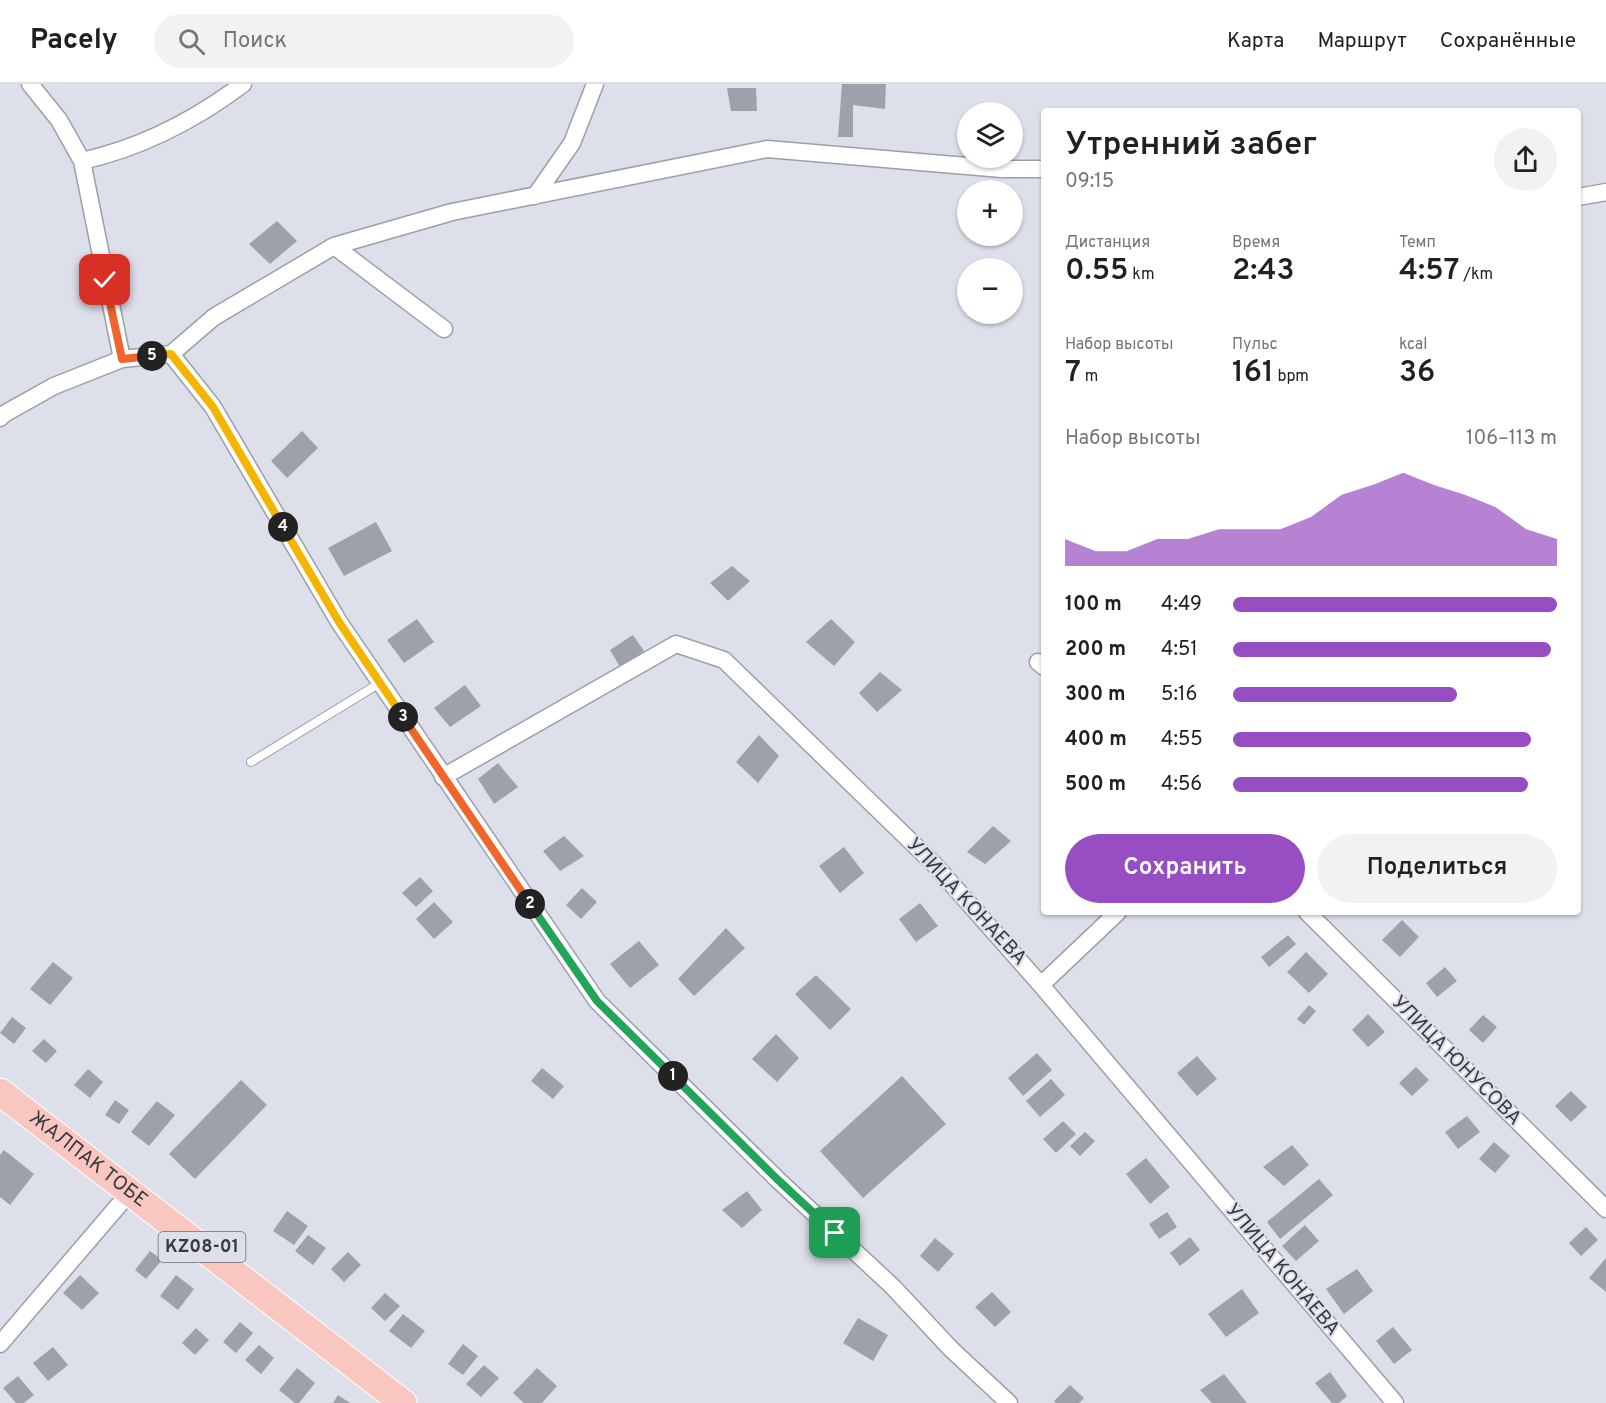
<!DOCTYPE html>
<html lang="ru">
<head>
<meta charset="utf-8">
<style>
  :root { --surface:#fff; --page:#f2f2f2; --text:#202124; --muted:#757577; --line:#e0e0e0; --accent:#964ec2 }
  body { margin:0; font-family:Overpass,sans-serif; background:var(--page); color:var(--text); height:100vh; display:flex; flex-direction:column; font-size:22px; white-space:nowrap }
  * { box-sizing:border-box; margin:0 }
  p { font-size:20px; color:var(--muted) }
  .icon { flex:none; width:33px; height:33px; fill:none; stroke:currentColor; stroke-width:2; stroke-linecap:round; stroke-linejoin:round }
  .map { position:relative; flex:1; overflow:hidden }
  .panel { position:absolute; left:1041px; top:24px; width:540px; height:807px; display:flex; flex-direction:column; background:var(--surface); border-radius:6px; box-shadow:0 2px 4px #0004 }
  .panel>* { flex:none }
  .buttons { position:absolute; left:957px; top:18px; display:grid; gap:12px }
  .buttons a { display:grid; place-items:center; width:66px; height:66px; border-radius:50%; background:var(--surface); box-shadow:0 2px 4px #0004; font-size:30px }
  .pin { position:absolute; display:grid; place-items:center; width:51px; height:51px; color:#fff; margin:-26px; border-radius:12px; box-shadow:0 3px 9px #0006 }
  .km { position:absolute; width:30px; height:30px; margin:-15px; border-radius:50%; background:#222; color:#fff; font-size:16px; line-height:30px; text-align:center }
  .round { display:grid; place-items:center; flex:none; width:63px; height:63px; border-radius:32px; background:var(--page) }
  .summary { display:flex; align-items:center; justify-content:space-between; height:102px; padding:0 24px }
  h1 { font-size:33px; font-weight:600; line-height:45px }
  .figures { display:grid; grid-template-columns:repeat(3,1fr); gap:9px; height:102px; padding:6px 24px }
  .figures div { display:grid; align-content:center }
  .figures b { font-size:30px; font-weight:600 }
  .figures small { font-size:16px; font-weight:400 }
  .figures p { font-size:16px }
  .chart { height:168px; padding:12px 24px }
  .chart p { display:flex; justify-content:space-between }
  .chart svg { width:100%; height:108px; margin-top:6px; fill:var(--accent); opacity:.7 }
  .primary-button { display:flex; gap:12px; margin-top:auto; padding:12px 24px }
  .primary-button a { flex:1; height:69px; border-radius:36px; background:var(--accent); color:#fff; font-size:24px; font-weight:600; line-height:69px; text-align:center }
  .primary-button a+a { background:var(--page); color:var(--text) }
  ul { padding:0 24px; list-style:none; font-size:20px }
  li { display:grid; grid-template-columns:96px 72px 1fr; align-items:center; height:45px }
  li i { height:15px; border-radius:8px; background:var(--accent) }
  header { display:flex; align-items:center; gap:36px; box-sizing:border-box; height:84px; padding:0 30px; background:var(--surface); border-bottom:2px solid var(--line) }
  header strong { font-size:28px }
  nav { display:flex; gap:33px; margin-inline-start:auto; font-size:21px }
  .search { width:420px; height:54px; background:var(--page); display:flex; align-items:center; gap:15px; box-sizing:border-box; padding:0 21px; border-radius:33px; color:var(--muted); font-size:22px }
  .map>svg:first-child { display:block }
  .building { fill:#9ea1ab }
  .lines { fill:none; stroke-linecap:round; stroke-linejoin:round }
  .service-casing { stroke:#9b9fa8; stroke-width:10 }
  .minor-casing { stroke:#9b9fa8; stroke-width:19 }
  .primary-casing { stroke:#fff; stroke-width:29 }
  .service { stroke:#fff; stroke-width:8 }
  .minor { stroke:#fff; stroke-width:16 }
  .primary { stroke:#fac7c0; stroke-width:27 }
  .split-1-casing { stroke:#fff; stroke-width:12 }
  .split-2-casing { stroke:#fff; stroke-width:12 }
  .split-3-casing { stroke:#fff; stroke-width:12 }
  .split-4-casing { stroke:#fff; stroke-width:12 }
  .split-5-casing { stroke:#fff; stroke-width:12 }
  .split-6-casing { stroke:#fff; stroke-width:12 }
  .split-1 { stroke:#22a559; stroke-width:8 }
  .split-2 { stroke:#22a559; stroke-width:8 }
  .split-3 { stroke:#f0652b; stroke-width:8 }
  .split-4 { stroke:#f5b400; stroke-width:8 }
  .split-5 { stroke:#f5b400; stroke-width:8 }
  .split-6 { stroke:#f0652b; stroke-width:8 }
  .labels { text-anchor:middle; dominant-baseline:central; stroke-width:4.5; stroke-linejoin:round; paint-order:stroke }
  .shield { fill:#dde0ea; stroke:#6a6c72; stroke-width:1.5 }
  .shield-label { font-size:18px; font-weight:bold; fill:#383a3e }
  .street-label { font-size:20px; fill:#383a3e; stroke:#dde0ea }
</style>
</head>
<body>
<header>
<strong>Pacely</strong>
<div class="search"><svg class="icon" aria-label="search" viewBox="0 0 24 24"><circle cx="10" cy="10" r="6"/><path d="M15 15l6 6"/></svg>Поиск</div>
<nav><a>Карта</a><a>Маршрут</a><a>Сохранённые</a></nav>
</header>
<div class="map">
<svg width="1606" height="1319" viewBox="0 0 1606 1319">
  <rect width="100%" height="100%" fill="#dde0ea"/>
  <path class="building" d="M842 0H886L885 25 853 21V53H838Z
    M727 4H756L757 27H731Z
    M277 137 297 157 270 180 249 160Z
    M302 347 318 364 287 394 271 377Z
    M376 438 392 467 344 492 328 464Z
    M732 482 750 497 728 517 710 499Z
    M417 535 434 558 404 579 387 556Z
    M831 535 855 558 834 582 806 558Z
    M633 551 644 567 620 583 610 566Z
    M880 588 902 606 877 628 859 609Z
    M465 601 481 622 450 643 434 624Z
    M759 651 779 672 758 699 736 678Z
    M498 679 518 703 494 720 478 695Z
    M993 742 1011 757 985 780 967 768Z
    M564 752 584 772 560 787 543 767Z
    M844 763 864 789 840 809 819 782Z
    M420 793 433 807 416 823 402 809Z
    M582 804 597 818 581 835 566 821Z
    M434 818 453 838 434 855 416 835Z
    M920 819 938 842 916 858 899 835Z
    M1402 836 1419 853 1400 873 1382 856Z
    M726 844 745 864 694 912 678 895Z
    M1288 851 1296 860 1269 883 1261 873Z
    M639 857 659 881 630 904 610 880Z
    M1306 868 1328 890 1309 909 1287 888Z
    M53 878 73 894 50 921 30 905Z
    M1445 883 1457 897 1437 913 1426 899Z
    M816 891 851 925 830 946 795 910Z
    M1309 921 1316 927 1304 941 1297 935Z
    M1368 930 1385 948 1368 963 1352 946Z
    M1483 931 1497 943 1483 959 1469 946Z
    M12 933 26 944 14 960 0 949Z
    M776 950 799 974 777 998 752 975Z
    M44 955 57 967 46 979 32 967Z
    M1037 969 1052 986 1023 1012 1008 994Z
    M1197 972 1217 995 1197 1012 1177 989Z
    M1416 983 1429 996 1412 1012 1399 999Z
    M542 984 564 1002 553 1015 531 997Z
    M88 985 103 998 90 1014 74 1001Z
    M902 992 946 1040 863 1114 820 1067Z
    M1051 995 1065 1011 1040 1033 1026 1017Z
    M241 996 267 1021 195 1095 169 1070Z
    M1571 1007 1587 1023 1571 1038 1555 1022Z
    M115 1016 129 1026 119 1040 105 1031Z
    M157 1017 175 1031 149 1062 131 1048Z
    M1467 1032 1480 1048 1458 1065 1445 1048Z
    M1063 1037 1076 1050 1056 1069 1043 1055Z
    M1085 1048 1095 1057 1080 1072 1070 1062Z
    M1494 1058 1510 1072 1495 1089 1479 1075Z
    M1292 1061 1309 1081 1284 1102 1263 1083Z
    M4 1066 34 1090 10 1121 0 1113V1071Z
    M1146 1074 1170 1103 1150 1120 1126 1090Z
    M1319 1095 1333 1111 1280 1155 1267 1138Z
    M747 1107 762 1126 742 1144 722 1126Z
    M287 1127 308 1142 294 1161 273 1147Z
    M1167 1128 1177 1143 1159 1155 1149 1140Z
    M1305 1141 1319 1157 1296 1177 1282 1162Z
    M1586 1143 1598 1156 1581 1172 1569 1159Z
    M308 1151 326 1164 313 1181 295 1167Z
    M1190 1153 1200 1166 1180 1182 1170 1169Z
    M935 1154 954 1170 938 1188 920 1172Z
    M150 1167 162 1176 146 1195 135 1186Z
    M348 1168 361 1181 344 1198 331 1185Z
    M1606 1174V1208L1589 1194Z
    M1357 1185 1373 1207 1344 1230 1326 1205Z
    M80 1191 99 1209 82 1226 63 1209Z
    M176 1191 194 1205 178 1226 160 1212Z
    M1242 1205 1259 1229 1226 1253 1208 1230Z
    M992 1208 1011 1228 995 1243 975 1223Z
    M385 1209 400 1222 385 1237 371 1224Z
    M403 1230 425 1247 411 1264 389 1247Z
    M858 1234 888 1251 873 1277 843 1259Z
    M240 1238 253 1249 236 1269 223 1258Z
    M1393 1243 1412 1266 1394 1280 1376 1257Z
    M196 1244 209 1256 195 1271 182 1259Z
    M463 1260 478 1272 463 1291 448 1280Z
    M259 1261 274 1274 261 1290 245 1276Z
    M53 1263 68 1281 48 1297 33 1279Z
    M484 1281 499 1294 481 1313 466 1300Z
    M297 1284 315 1299 299 1319H295L279 1306Z
    M537 1284 557 1302 542 1319H524L513 1309Z
    M1330 1288 1347 1312 1339 1319H1332L1315 1299Z
    M1224 1290 1247 1319H1212L1200 1306Z
    M18 1292 34 1311 24 1319H16L3 1304Z
    M1070 1301 1084 1314 1079 1319H1056L1054 1317Z
    M338 1311 350 1319H333Z"/>
  <g class="lines">
    <g class="service-casing">
      <path id="service" d="M251 678 380 599"/>
    </g>
    <g class="minor-casing">
      <path id="minor" d="M30 0 59 36 82 77 122 275
        M82 77C140 64 195 36 243 0
        M535 112 572 59 595 0
        M1578 113 1606 108
        M334 162 444 245
        M171 270 214 233 334 162 452 128 767 65 1002 85H1044
        M0 334 4 330 54 302 122 275 171 270 213 323 339 538 597 917 777 1095 893 1203 951 1265 1009 1319
        M1038 578 1044 583
        M443 693 676 560 724 576 934 780 1041 901 1395 1319
        M1307 828 1606 1125
        M1041 901 1118 828
        M0 1260 130 1108"/>
    </g>
    <g class="primary-casing">
      <g id="primary">
        <path id="s1" d="M0 1008 403 1319"/>
      </g>
    </g>
    <use href="#service" class="service"/>
    <use href="#minor" class="minor"/>
    <use href="#primary" class="primary"/>
  </g>
  <g class="lines">
    <g class="split-1-casing">
      <path id="split-1" d="M673 992 777 1095 835 1149"/>
    </g>
    <g class="split-2-casing">
      <path id="split-2" d="M530 820 597 917 673 992"/>
    </g>
    <g class="split-3-casing">
      <path id="split-3" d="M403 633 530 820"/>
    </g>
    <g class="split-4-casing">
      <path id="split-4" d="M283 443 339 538 403 633"/>
    </g>
    <g class="split-5-casing">
      <path id="split-5" d="M152 272 171 270 213 323 283 443"/>
    </g>
    <g class="split-6-casing">
      <path id="split-6" d="M105 196 122 275 152 272"/>
    </g>
    <use href="#split-1" class="split-1"/>
    <use href="#split-2" class="split-2"/>
    <use href="#split-3" class="split-3"/>
    <use href="#split-4" class="split-4"/>
    <use href="#split-5" class="split-5"/>
    <use href="#split-6" class="split-6"/>
  </g>
  <g class="labels">
    <rect class="shield" x="158.5" y="1148" width="87" height="30" rx="4.5"/>
    <g class="shield-label">
      <text x="202" y="1163">KZ08-01</text>
    </g>
    <g class="street-label">
      <text transform="translate(966 818) rotate(47)">УЛИЦА КОНАЕВА</text>
      <text transform="translate(1456 977) rotate(45)">УЛИЦА ЮНУСОВА</text>
      <text stroke="none"><textPath href="#s1" startOffset="111">ЖАЛПАК ТОБЕ</textPath></text>
      <text transform="translate(1282 1186) rotate(50)">УЛИЦА КОНАЕВА</text>
    </g>
  </g>
</svg>
<div class="buttons">
<a><svg class="icon" aria-label="layers" viewBox="0 0 24 24"><path d="M12 4l9 5-9 5-9-5zM3 14l9 5 9-5"/></svg></a>
<a>+</a>
<a>−</a>
</div>
<div class="pin" style="left:835px;top:1149px;background:#1e9e55"><svg class="icon" aria-label="arrive" viewBox="0 0 24 24"><path d="M6 21V4h12l-3 4 3 4H6"/></svg></div>
<div class="pin" style="left:105px;top:196px;background:#d93025"><svg class="icon" aria-label="check" viewBox="0 0 24 24"><path d="M5 12l5 5 9-10"/></svg></div>
<b class="km" style="left:673px;top:992px">1</b>
<b class="km" style="left:530px;top:820px">2</b>
<b class="km" style="left:403px;top:633px">3</b>
<b class="km" style="left:283px;top:443px">4</b>
<b class="km" style="left:152px;top:272px">5</b>
<section class="panel">
<div class="summary"><div><h1>Утренний забег</h1><p>09:15</p></div><a class="round"><svg class="icon" aria-label="share" viewBox="0 0 24 24"><path d="M12 15V3M7 8l5-5 5 5M5 13v7h14v-7"/></svg></a></div>
<div class="figures">
<div><p>Дистанция</p><b>0.55<small> km</small></b></div>
<div><p>Время</p><b>2:43</b></div>
<div><p>Темп</p><b>4:57<small> /km</small></b></div>
</div>
<div class="figures">
<div><p>Набор высоты</p><b>7<small> m</small></b></div>
<div><p>Пульс</p><b>161<small> bpm</small></b></div>
<div><p>kcal</p><b>36</b></div>
</div>
<div class="chart"><p><span>Набор высоты</span>106–113 m</p>
<svg viewBox="0 0 160 44" preserveAspectRatio="none"><path d="M0 44V33L10 38L20 38L30 33L40 33L50 29L60 29L70 29L80 24L90 15L100 11L110 6L120 11L130 15L140 20L150 29L160 33V44z"/></svg>
</div>
<ul>
<li><b>100 m</b>4:49<i style="width:100%"></i></li>
<li><b>200 m</b>4:51<i style="width:98%"></i></li>
<li><b>300 m</b>5:16<i style="width:69%"></i></li>
<li><b>400 m</b>4:55<i style="width:92%"></i></li>
<li><b>500 m</b>4:56<i style="width:91%"></i></li>
</ul>
<div class="primary-button"><a>Сохранить</a><a>Поделиться</a></div>
</section>
</div>
</body>
</html>
